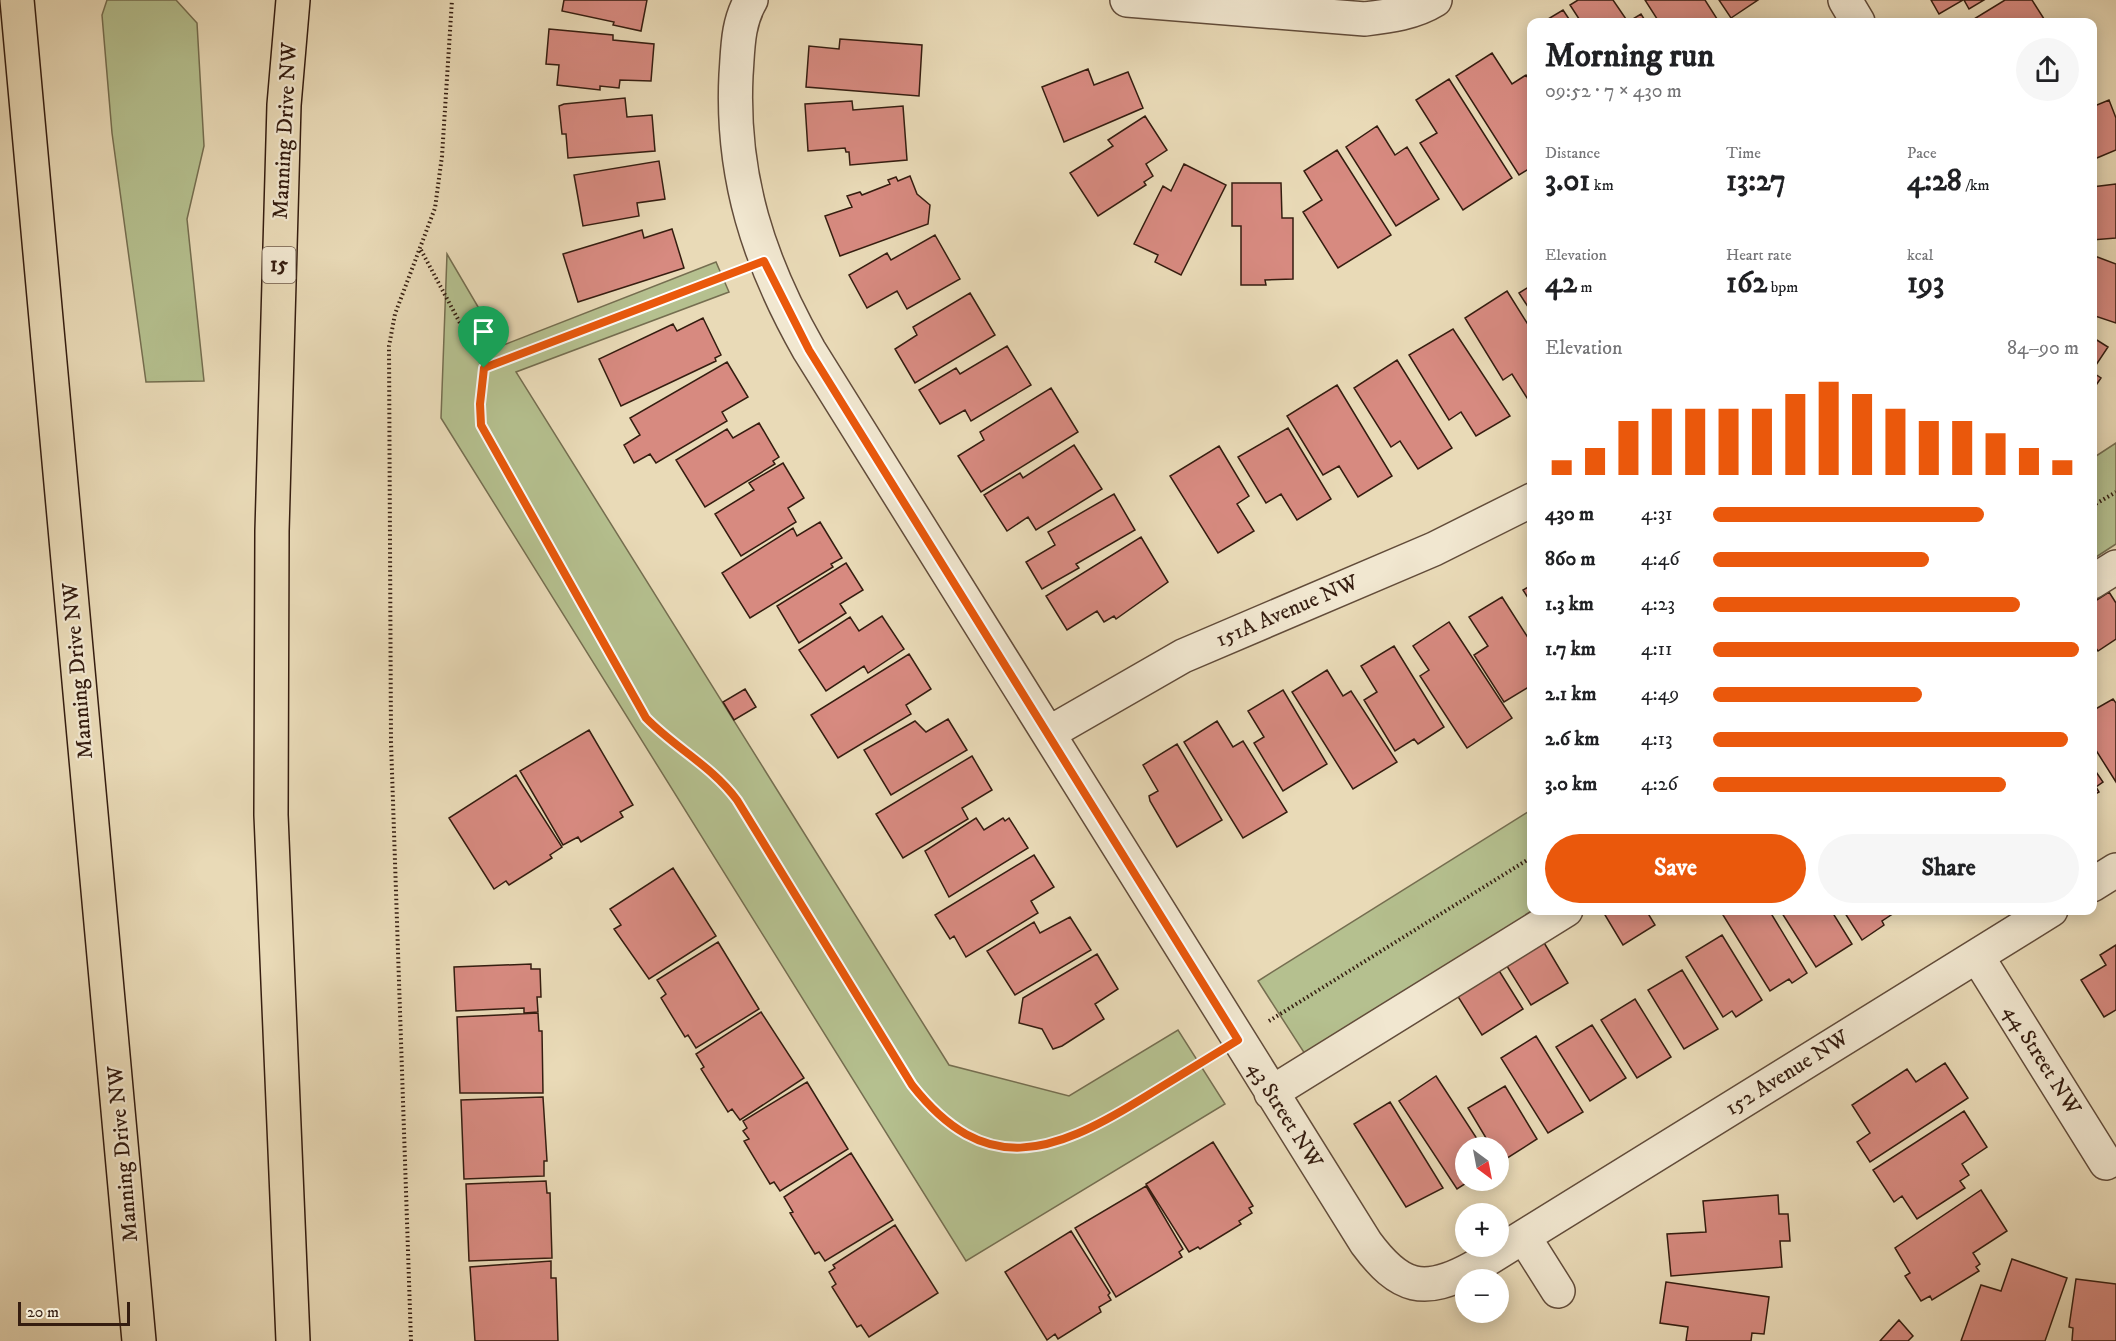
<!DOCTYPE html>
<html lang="en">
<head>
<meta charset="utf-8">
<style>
  :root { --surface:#fff; --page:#f6f6f6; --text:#202124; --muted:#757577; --accent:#ea580c }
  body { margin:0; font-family:"IM FELL DW Pica",serif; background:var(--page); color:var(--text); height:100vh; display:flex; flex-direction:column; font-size:22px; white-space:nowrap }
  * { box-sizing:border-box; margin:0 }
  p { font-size:20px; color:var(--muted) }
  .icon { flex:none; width:33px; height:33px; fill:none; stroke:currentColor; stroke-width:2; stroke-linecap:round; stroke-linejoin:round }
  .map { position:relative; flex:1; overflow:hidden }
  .panel { position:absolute; left:1527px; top:18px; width:570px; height:897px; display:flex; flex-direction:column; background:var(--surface); border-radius:12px; box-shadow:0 3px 15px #0003 }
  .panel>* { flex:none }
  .needle { width:39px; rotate:148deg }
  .fabs { position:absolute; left:1455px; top:1137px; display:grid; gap:12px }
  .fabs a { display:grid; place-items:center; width:54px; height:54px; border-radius:50%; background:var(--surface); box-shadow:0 3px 15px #0003; font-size:30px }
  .scale { position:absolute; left:18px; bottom:15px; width:112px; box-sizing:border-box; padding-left:6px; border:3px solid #351d10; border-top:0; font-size:16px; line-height:21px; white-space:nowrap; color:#351d10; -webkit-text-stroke:4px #f1e7d0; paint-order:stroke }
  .pin { position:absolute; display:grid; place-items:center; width:51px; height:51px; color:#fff; margin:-62px -26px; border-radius:50% 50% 50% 0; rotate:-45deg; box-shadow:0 0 6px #0007 }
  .pin .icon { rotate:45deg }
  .round { display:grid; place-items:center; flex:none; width:63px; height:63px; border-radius:32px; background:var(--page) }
  .headline { display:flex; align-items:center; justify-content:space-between; height:102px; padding:0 18px }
  h1 { font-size:33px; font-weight:700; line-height:45px }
  .metrics { display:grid; grid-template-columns:repeat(3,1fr); gap:9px; height:102px; padding:6px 18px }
  .metrics div { display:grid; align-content:center }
  .metrics b { font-size:30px; font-weight:700 }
  .metrics small { font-size:16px; font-weight:400 }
  .metrics p { font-size:16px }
  .chart { height:168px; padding:12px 18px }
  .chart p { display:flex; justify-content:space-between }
  .chart svg { width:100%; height:108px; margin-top:6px; stroke:var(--accent); stroke-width:6 }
  .button { display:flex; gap:12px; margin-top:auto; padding:12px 18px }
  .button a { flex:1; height:69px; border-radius:36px; background:var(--accent); color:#fff; font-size:24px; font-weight:700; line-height:69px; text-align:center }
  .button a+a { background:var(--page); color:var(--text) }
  ul { padding:0 18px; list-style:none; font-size:20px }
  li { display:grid; grid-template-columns:96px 72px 1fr; align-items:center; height:45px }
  li i { height:15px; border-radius:8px; background:var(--accent) }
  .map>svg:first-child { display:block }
  .green { fill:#b5c08f; stroke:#756e50; stroke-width:1.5 }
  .building { fill:#d78a80; stroke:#351d10; stroke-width:1.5 }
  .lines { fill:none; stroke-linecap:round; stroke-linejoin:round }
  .minor-casing { stroke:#624c3a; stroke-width:36 }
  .major-casing { stroke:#351d10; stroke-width:36 }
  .path { stroke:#351d10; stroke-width:4; stroke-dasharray:1.5 3; stroke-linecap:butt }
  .minor { stroke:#f1e7d0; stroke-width:33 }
  .major { stroke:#e9dab7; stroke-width:33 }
  .route-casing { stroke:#fff; stroke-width:12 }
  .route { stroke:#ea580c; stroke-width:8 }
  .labels { text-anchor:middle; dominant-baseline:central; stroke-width:4.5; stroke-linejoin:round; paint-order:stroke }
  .shield { fill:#f1e7d0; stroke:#6d5a4a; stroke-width:1.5 }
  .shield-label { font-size:21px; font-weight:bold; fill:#351d10 }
  .street-label { font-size:22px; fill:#351d10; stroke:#f1e7d0 }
</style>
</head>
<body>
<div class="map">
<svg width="2116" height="1341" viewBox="0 0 2116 1341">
  <rect width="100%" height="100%" fill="#e9dab7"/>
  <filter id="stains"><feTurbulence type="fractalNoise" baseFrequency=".00333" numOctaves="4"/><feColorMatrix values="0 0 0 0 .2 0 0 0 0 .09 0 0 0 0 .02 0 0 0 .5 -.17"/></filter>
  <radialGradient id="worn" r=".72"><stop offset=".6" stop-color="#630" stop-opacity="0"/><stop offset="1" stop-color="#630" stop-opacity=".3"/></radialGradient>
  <path class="green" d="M107 0H176L197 23 204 146 187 219 204 381 146 382 112 133 102 15Z
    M447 254 501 346 716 262 729 292 516 372 949 1065 1069 1096 1178 1030 1225 1104 966 1261 441 418Z
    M2116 443V544L2093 559V458Z
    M1531 810 1533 911 1305 1054 1258 981Z"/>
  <path class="building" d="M564 0H647L641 31 613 25 614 22 562 11Z
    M1578 0H1613L1628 22 1641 14 1646 22H1581L1570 5Z
    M1645 0H1705L1719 22H1659Z
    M1719 0H1758L1731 18Z
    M1931 0H1963L1939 14Z
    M1964 0H1984L1969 9Z
    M2005 0H2032L2046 22H1976L1974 19Z
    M1563 10 1571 22H1543Z
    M549 29 613 35V40L654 44 651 81 620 80 619 88 600 86V90L557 85 559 65 546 64Z
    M840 39 922 45 919 96 806 87 809 46 839 49Z
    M1492 53 1512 84 1526 75 1532 84V167L1519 175 1456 76Z
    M1088 69 1094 85 1128 72 1143 108 1064 142 1042 87Z
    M1449 79 1512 178 1463 210 1420 143 1437 133 1416 100Z
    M625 98 627 117 652 115 655 151 568 158 566 134H562L559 106 564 104Z
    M2109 100 2116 118V150L2092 160V107Z
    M852 101 853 110 903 106 907 160 850 165 849 152H846L845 148 808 151 805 104Z
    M1145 116 1167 150 1146 164 1153 176 1144 182 1146 185 1098 216 1070 173 1113 146 1108 140Z
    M1377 126 1395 155 1407 147 1439 199 1396 226 1346 147Z
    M1337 150 1391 235 1338 268 1303 212 1322 200 1304 171Z
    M659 161 665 199 637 203 639 216 583 226 574 175Z
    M1184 164 1226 185 1181 275 1155 262 1158 255 1134 244 1163 186 1171 191Z
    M910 176 917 194 930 205 928 224 840 256 825 216 852 207 847 196 860 192 862 195 890 184 888 180 896 177 898 181Z
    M1232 183H1281L1282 218H1293V279L1265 280 1266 285H1241V226H1232Z
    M2116 184V238L2092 240V187Z
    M672 229 684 268 578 302 563 254 642 230 644 238Z
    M935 235 960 279 907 309 897 291 867 308 849 275 887 253 891 260Z
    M2092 255 2116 264V323L2092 315Z
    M1532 285V313L1519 293Z
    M1507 291 1532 331V406L1512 374 1503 380 1465 318Z
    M970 293 995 335 915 383 895 349 917 335 913 327Z
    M703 318 721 355 715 358 716 361 621 406 599 359 673 324 677 331Z
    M1453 329 1510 416 1476 436 1461 412 1449 420 1409 355Z
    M2092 337 2108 347 2092 371Z
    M1007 346 1031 385 971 421 965 410 940 424 919 390 956 368 960 374Z
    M1397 360 1452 448 1418 469 1400 441 1391 447 1354 388Z
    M727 362 748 397 722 412 727 421 656 463 650 454 634 463 624 445 640 435 630 418Z
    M2092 372 2101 378 2092 391Z
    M1337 385 1392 476 1358 497 1339 466 1323 475 1287 416Z
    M1051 388 1078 432 981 492 958 456 984 440 980 432Z
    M759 423 779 457 773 461 775 464 705 507 676 460 727 429 733 438Z
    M1288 428 1331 499 1297 520 1281 494 1266 503 1238 457Z
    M1074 445 1102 489 1036 530 1028 517 1007 531 984 495 1020 473 1023 478Z
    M1219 446 1249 496 1237 504 1254 531 1218 553 1170 476Z
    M783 463 804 498 788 508 796 522 741 556 715 514 754 490 749 483Z
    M1114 494 1135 530 1076 564 1079 568 1042 589 1026 562 1055 545 1048 532Z
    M820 522 842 558 831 564 833 567 750 618 722 573 793 528 797 536Z
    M1141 537 1168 582 1116 619 1114 616 1104 622 1097 611 1067 630 1046 596Z
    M846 563 863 590 840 604 846 613 799 643 777 606Z
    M1532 585V604L1523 590Z
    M2109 592 2116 603V639L2098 651 2092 643V603Z
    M1502 597 1532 644V685L1504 702 1474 655 1488 646 1469 617Z
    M882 616 904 649 868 673 864 666 826 691 799 650 850 617 859 631Z
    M1449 622 1512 718 1467 748 1420 676 1429 670 1413 646Z
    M1394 646 1444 727 1418 744 1414 739 1395 751 1364 700 1377 692 1361 666Z
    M909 654 931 689 906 705 911 714 838 758 811 715Z
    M1327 670 1343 696 1351 691 1397 762 1353 789 1292 692Z
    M745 689 756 707 734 720 723 702Z
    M1283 690 1327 764 1283 791 1254 743 1264 737 1248 711Z
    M2113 699 2116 703V782L2092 744V711Z
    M948 719 967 750 891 795 864 750 915 721 926 732Z
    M1217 721 1233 747 1243 741 1287 812 1243 838 1184 742Z
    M589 730 633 805 620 812 623 817 581 842 578 837 563 845 520 771Z
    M1177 744 1222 820 1177 847 1150 801 1149 796 1158 791 1143 765Z
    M972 756 992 790 962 808 968 819 903 858 876 814Z
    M2092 766 2103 782 2096 787 2099 792 2092 796Z
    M516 775 562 847 550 855 552 858 509 885 506 881 494 889 449 818Z
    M976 818 984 830 1003 818 1005 821 1009 818 1028 848 949 897 925 851Z
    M1034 855 1054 887 1031 901 1038 913 966 957 954 936 950 939 935 915Z
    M673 868 716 936 649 979 614 929 621 925 610 909Z
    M1602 910H1646L1655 925 1623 945Z
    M1731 910H1769L1807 973 1792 983 1789 979 1770 991 1723 915Z
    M1780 910H1831L1852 944 1816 967Z
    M1843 910H1892L1894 913 1882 921 1884 925 1862 940Z
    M1070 917 1091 950 1015 995 987 951 1034 922 1040 933Z
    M1722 935 1762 1000 1736 1017 1732 1011 1723 1017 1686 957Z
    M1543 941 1568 983 1531 1005 1505 963Z
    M718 942 759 1009 696 1048 688 1035 685 1037 661 998 666 994 657 980Z
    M2116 945V1010L2104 1017 2081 980 2106 965 2100 955Z
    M1097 954 1118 989 1095 1004 1104 1019 1062 1046 1053 1049 1042 1029 1019 1023 1023 998Z
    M531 964V969H540L541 997H537L538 1012 524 1013V1008L456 1011 454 967Z
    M1498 969 1523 1009 1482 1035 1457 995Z
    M1682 970 1718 1029 1684 1049 1648 990Z
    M1635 999 1671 1057 1637 1078 1601 1020Z
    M761 1012 804 1078 740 1120 732 1109 728 1112 701 1069 704 1067 696 1054Z
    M538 1013 539 1031H542L543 1093H460L457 1017Z
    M1592 1025 1626 1078 1590 1101 1556 1047Z
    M1536 1036 1583 1112 1548 1133 1501 1058Z
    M1945 1063 1968 1098 1870 1162 1857 1142 1870 1133 1852 1105 1907 1069 1916 1082Z
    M1436 1076 1483 1148H1466V1180H1471L1457 1189 1399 1101Z
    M807 1082 848 1149 780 1191 774 1182 770 1184 744 1141 749 1139 743 1131 747 1128 743 1121Z
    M1505 1086 1537 1139 1501 1162 1498 1148H1492L1468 1108Z
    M543 1097 547 1161H544V1176L464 1179 461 1100Z
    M1390 1102 1443 1188 1406 1207 1354 1124Z
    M1964 1111 1987 1147 1962 1164 1969 1175 1960 1181 1965 1188 1917 1219 1902 1196 1894 1202 1873 1170Z
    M1213 1142 1253 1206 1249 1208 1252 1213 1239 1221 1241 1224 1200 1249 1198 1247 1189 1252 1146 1184Z
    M851 1153 893 1220 825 1261 819 1252 815 1254 790 1213 793 1212 784 1197Z
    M546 1181 547 1193H550L552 1258 469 1261 466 1184Z
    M1146 1186 1183 1249 1179 1252 1182 1257 1116 1297 1075 1228Z
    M1981 1190 2007 1231 1973 1253 1980 1264 1976 1267 1979 1271 1932 1300 1930 1296 1921 1301 1905 1276 1910 1273 1895 1248Z
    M1778 1195 1779 1214H1788L1790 1241H1780L1782 1267 1671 1276 1667 1234 1706 1232 1703 1201Z
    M895 1225 938 1293 869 1337 861 1325 857 1327 832 1287 836 1284 829 1272 835 1268 833 1265Z
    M1071 1231 1110 1293 1108 1295 1111 1300 1099 1307 1101 1312 1058 1339 1055 1334 1047 1340 1005 1272Z
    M2012 1259 2067 1278 2045 1341H1961L1981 1285 2001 1291Z
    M551 1261V1278H556L558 1341H475L470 1267Z
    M2076 1279 2116 1284V1341H2072L2073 1328 2069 1327Z
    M1666 1282 1769 1297 1764 1334 1752 1333 1751 1341H1686L1688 1327 1660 1323Z
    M1899 1320 1913 1336 1908 1341H1880Z"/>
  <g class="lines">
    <g class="minor-casing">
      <path id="minor" d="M751 0C737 24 738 49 736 75 731 177 759 262 809 350L1366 1243C1400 1289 1424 1295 1473 1268L2051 910
        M1127 0 1365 19C1390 16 1414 13 1435 0
        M1845 0 1858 22
        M2092 582 2116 567
        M1049 733 1183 656 1434 549 1532 500
        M2092 885 2116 870
        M1977 956 2106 1163
        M1271 1093 1566 910
        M1524 1237 1558 1291"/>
    </g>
    <g class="major-casing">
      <path id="major" d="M17 0 139 1341
        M293 0 284 105 272 531 271 815 293 1341"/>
    </g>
    <path class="path" d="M421 250 484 368 480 404 481 425 490 445 646 718C675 748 712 766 737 800L912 1085C1009 1209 1108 1120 1209 1058
      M484 368 733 273
      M2092 506 2116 492
      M1269 1021 1532 857
      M411 1341 391 742 389 346 395 314 435 208 442 156 452 0"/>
    <use href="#minor" class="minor"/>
    <use href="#major" class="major"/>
  </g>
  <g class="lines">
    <g class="route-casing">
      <path id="route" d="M764 261 809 350 1238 1040C1205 1060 1173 1080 1140 1100 1052 1154 985 1178 912 1085L737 800C712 766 675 748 646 718L481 425 480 404 484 368Z"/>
    </g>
    <use href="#route" class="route"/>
  </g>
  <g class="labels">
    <rect class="shield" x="262.5" y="247" width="33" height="36" rx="4.5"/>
    <g class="shield-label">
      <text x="279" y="265">15</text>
    </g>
    <g class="street-label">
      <text transform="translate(285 131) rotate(-87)">Manning Drive NW</text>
      <text transform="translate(1287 611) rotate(-23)">151A Avenue NW</text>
      <text transform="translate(78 671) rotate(-95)">Manning Drive NW</text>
      <text transform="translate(2042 1060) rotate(58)">44 Street NW</text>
      <text transform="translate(1787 1073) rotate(-32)">152 Avenue NW</text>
      <text transform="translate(1285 1115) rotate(58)">43 Street NW</text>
      <text transform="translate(123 1154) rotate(-95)">Manning Drive NW</text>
    </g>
  </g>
  <rect width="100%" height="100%" filter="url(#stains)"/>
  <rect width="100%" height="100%" fill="url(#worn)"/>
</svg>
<div class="fabs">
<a><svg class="needle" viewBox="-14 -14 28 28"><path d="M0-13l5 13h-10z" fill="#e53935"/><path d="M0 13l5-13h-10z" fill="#757577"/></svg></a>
<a>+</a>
<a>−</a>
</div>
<div class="scale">20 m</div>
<div class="pin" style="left:484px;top:368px;background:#1e9e55"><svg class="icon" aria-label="arrive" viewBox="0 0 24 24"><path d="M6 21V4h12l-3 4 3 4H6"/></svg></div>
<section class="panel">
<div class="headline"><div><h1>Morning run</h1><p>09:52 · 7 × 430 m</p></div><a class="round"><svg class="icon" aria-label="share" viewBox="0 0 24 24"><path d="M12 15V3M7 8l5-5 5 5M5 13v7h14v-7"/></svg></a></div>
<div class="metrics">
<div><p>Distance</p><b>3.01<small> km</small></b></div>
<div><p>Time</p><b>13:27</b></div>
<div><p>Pace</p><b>4:28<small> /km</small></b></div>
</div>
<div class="metrics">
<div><p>Elevation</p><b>42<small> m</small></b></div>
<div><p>Heart rate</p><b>162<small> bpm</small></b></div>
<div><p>kcal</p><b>193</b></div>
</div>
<div class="chart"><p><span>Elevation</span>84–90 m</p>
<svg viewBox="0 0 160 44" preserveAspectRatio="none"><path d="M5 44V38M15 44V33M25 44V22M35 44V17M45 44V17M55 44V17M65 44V17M75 44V11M85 44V6M95 44V11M105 44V17M115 44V22M125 44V22M135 44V27M145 44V33M155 44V38"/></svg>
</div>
<ul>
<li><b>430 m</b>4:31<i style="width:74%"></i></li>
<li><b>860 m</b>4:46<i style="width:59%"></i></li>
<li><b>1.3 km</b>4:23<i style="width:84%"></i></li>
<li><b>1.7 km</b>4:11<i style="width:100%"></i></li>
<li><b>2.1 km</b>4:49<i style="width:57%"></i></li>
<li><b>2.6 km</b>4:13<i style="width:97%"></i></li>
<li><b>3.0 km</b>4:26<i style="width:80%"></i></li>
</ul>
<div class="button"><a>Save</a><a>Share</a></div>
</section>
</div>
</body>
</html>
